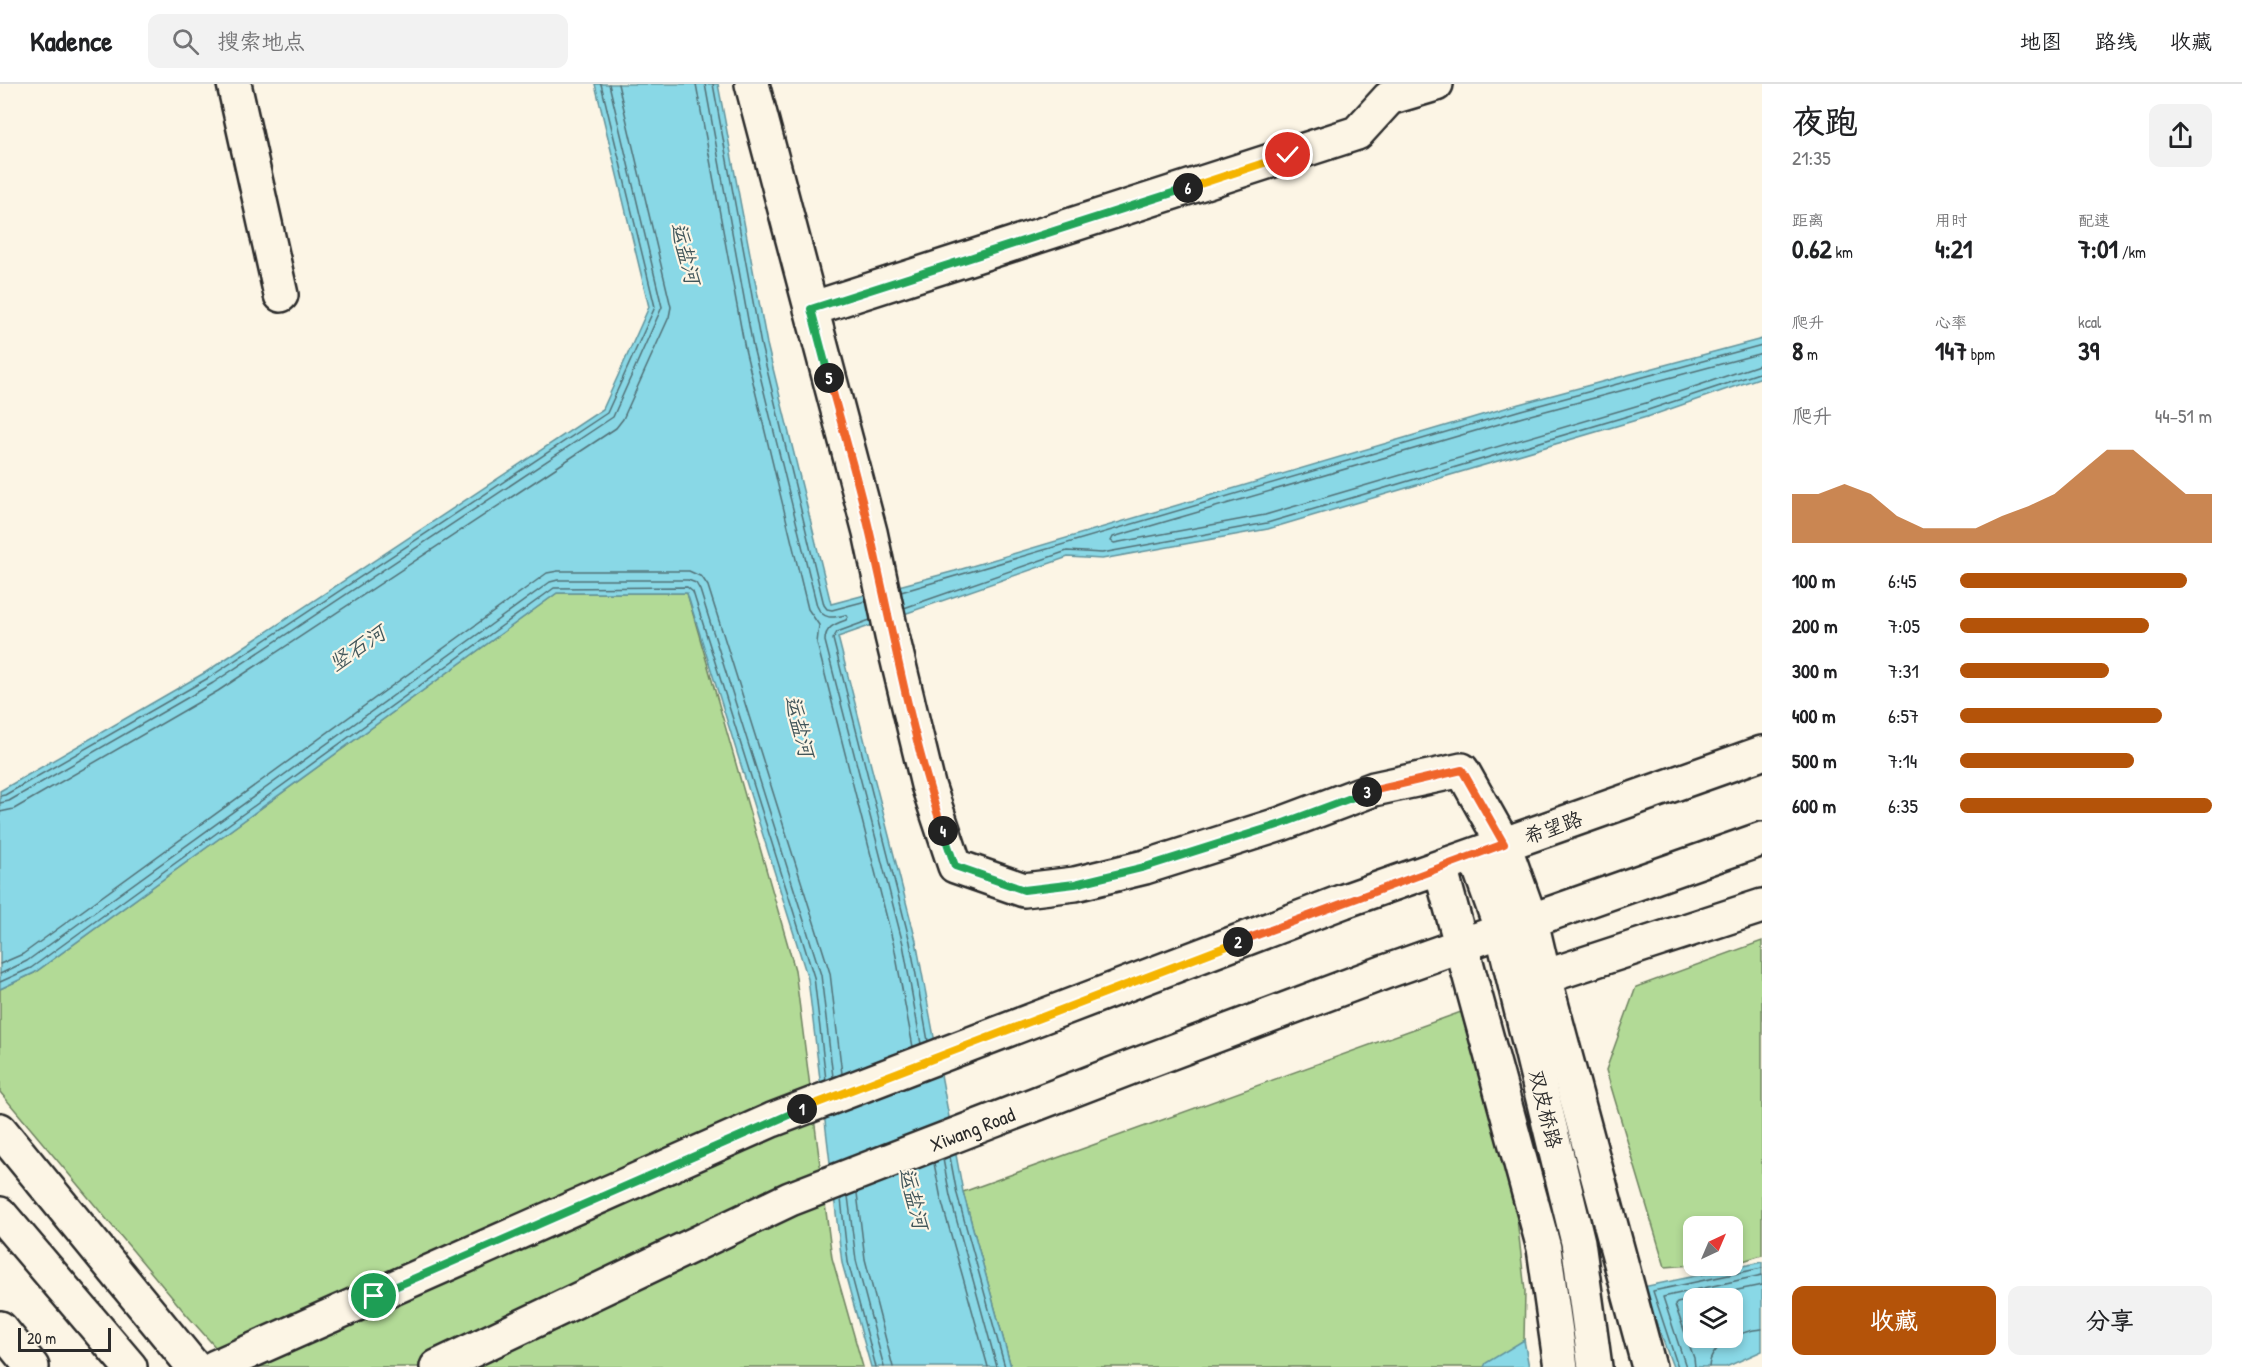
<!DOCTYPE html>
<html lang="zh">
<head>
<meta charset="utf-8">
<style>
  :root { --surface:#fff; --page:#f2f2f2; --text:#202124; --muted:#757577; --line:#e0e0e0; --accent:#b45309 }
  body { margin:0; font-family:"Patrick Hand","LXGW WenKai TC",sans-serif; background:var(--page); color:var(--text); height:100vh; display:flex; flex-direction:column; font-size:22px; white-space:nowrap }
  * { box-sizing:border-box; margin:0 }
  p { font-size:20px; color:var(--muted) }
  .icon { flex:none; width:33px; height:33px; fill:none; stroke:currentColor; stroke-width:2; stroke-linecap:round; stroke-linejoin:round }
  .map { position:relative; flex:1; overflow:hidden }
  .side { display:flex; flex-direction:column; background:var(--surface); width:480px }
  .side>* { flex:none }
  .needle { width:39px; rotate:44deg }
  .fabs { position:absolute; left:1683px; top:1132px; display:grid; gap:12px }
  .fabs a { display:grid; place-items:center; width:60px; height:60px; border-radius:12px; background:var(--surface); box-shadow:0 3px 9px #0003; font-size:30px }
  .scale { position:absolute; left:18px; bottom:15px; width:93px; box-sizing:border-box; padding-left:6px; border:3px solid #2b2b2b; border-top:0; font-size:16px; line-height:21px; white-space:nowrap; color:#2b2b2b; -webkit-text-stroke:4px #fcf5e5; paint-order:stroke }
  .pin { position:absolute; display:grid; place-items:center; width:51px; height:51px; color:#fff; margin:-26px; border:3px solid #fff; border-radius:50%; box-shadow:0 2px 6px #0007 }
  .km { position:absolute; width:30px; height:30px; margin:-15px; border-radius:50%; background:#222; color:#fff; font-size:16px; line-height:30px; text-align:center }
  .round { display:grid; place-items:center; flex:none; width:63px; height:63px; border-radius:12px; background:var(--page) }
  .head { display:flex; align-items:center; justify-content:space-between; height:102px; padding:0 30px }
  h1 { font-size:33px; font-weight:700; line-height:45px }
  .metrics { display:grid; grid-template-columns:repeat(3,1fr); gap:9px; height:102px; padding:6px 30px }
  .metrics div { display:grid; align-content:center }
  .metrics b { font-size:26px; font-weight:700 }
  .metrics small { font-size:16px; font-weight:400 }
  .metrics p { font-size:16px }
  .chart { height:168px; padding:12px 30px }
  .chart p { display:flex; justify-content:space-between }
  .chart svg { width:100%; height:108px; margin-top:6px; fill:var(--accent); opacity:.7 }
  .action { display:flex; gap:12px; margin-top:auto; padding:12px 30px }
  .action a { flex:1; height:69px; border-radius:12px; background:var(--accent); color:#fff; font-size:24px; font-weight:700; line-height:69px; text-align:center }
  .action a+a { background:var(--page); color:var(--text) }
  ul { padding:0 30px; list-style:none; font-size:20px }
  li { display:grid; grid-template-columns:96px 72px 1fr; align-items:center; height:45px }
  li i { height:15px; border-radius:8px; background:var(--accent) }
  header { display:flex; align-items:center; gap:36px; box-sizing:border-box; height:84px; padding:0 30px; background:var(--surface); border-bottom:2px solid var(--line) }
  header strong { font-size:28px }
  nav { display:flex; gap:33px; margin-inline-start:auto; font-size:21px }
  .search { width:420px; height:54px; background:var(--page); display:flex; align-items:center; gap:15px; box-sizing:border-box; padding:0 21px; border-radius:12px; color:var(--muted); font-size:22px }
  main { display:flex; flex:1; min-height:0 }
  .map>svg:first-child { display:block }
  .green { fill:#b2da96; stroke:#6e8260; stroke-width:1.5 }
  .water { fill:#89d8e6; stroke:#63939b; stroke-width:1.5; fill-rule:evenodd }
  .lines { fill:none; stroke-linecap:round; stroke-linejoin:round }
  .shore { stroke:#517076; stroke-width:1.5 }
  .minor-casing { stroke:#2b2b2b; stroke-width:38 }
  .major-casing { stroke:#2b2b2b; stroke-width:38 }
  .minor { stroke:#fcf5e5; stroke-width:33 }
  .major { stroke:#fcf5e5; stroke-width:33 }
  .split-1-casing { stroke:#fff; stroke-width:12 }
  .split-2-casing { stroke:#fff; stroke-width:12 }
  .split-3-casing { stroke:#fff; stroke-width:12 }
  .split-4-casing { stroke:#fff; stroke-width:12 }
  .split-5-casing { stroke:#fff; stroke-width:12 }
  .split-6-casing { stroke:#fff; stroke-width:12 }
  .split-7-casing { stroke:#fff; stroke-width:12 }
  .split-1 { stroke:#22a559; stroke-width:8 }
  .split-2 { stroke:#f5b400; stroke-width:8 }
  .split-3 { stroke:#f0652b; stroke-width:8 }
  .split-4 { stroke:#22a559; stroke-width:8 }
  .split-5 { stroke:#f0652b; stroke-width:8 }
  .split-6 { stroke:#22a559; stroke-width:8 }
  .split-7 { stroke:#f5b400; stroke-width:8 }
  .labels { text-anchor:middle; dominant-baseline:central; stroke-width:4.5; stroke-linejoin:round; paint-order:stroke }
  .street-label { font-size:20px; fill:#2b2b2b; stroke:#fcf5e5 }
  .water-label { font-size:21px; font-style:italic; fill:#42565a; stroke:#fcf5e5 }
</style>
</head>
<body>
<header>
<strong>Kadence</strong>
<div class="search"><svg class="icon" aria-label="search" viewBox="0 0 24 24"><circle cx="10" cy="10" r="6"/><path d="M15 15l6 6"/></svg>搜索地点</div>
<nav><a>地图</a><a>路线</a><a>收藏</a></nav>
</header>
<main>
<div class="map">
<svg width="1762" height="1283" viewBox="0 0 1762 1283">
  <rect width="100%" height="100%" fill="#fcf5e5"/>
  <filter id="ink" filterUnits="userSpaceOnUse"><feTurbulence type="fractalNoise" baseFrequency=".0167" numOctaves="2"/><feDisplacementMap in="SourceGraphic" scale="12" xChannelSelector="R" yChannelSelector="G"/><feConvolveMatrix kernelMatrix="1 2 1 2 8 2 1 2 1" color-interpolation-filters="sRGB"/></filter>
  <g filter="url(#ink)">
    <path class="green" d="M557 509H687L795 886 832 1174 863 1283H233L186 1230 0 1008V905L34 889Z
      M1762 857V1171L1743 1177 1733 1178 1732 1143H1694L1693 1181 1665 1183 1606 986 1636 903Z
      M1461 928 1516 1126 1525 1207 1524 1256 1484 1283H1011L963 1108Z"/>
    <path class="water" d="M595 0H718L767 260 831 520 955 487 1519 320 1762 255V293L1650 332 1268 445 1102 475 1068 473 838 553 916 857 963 1108 1011 1283H871L842 1179 808 895 687 509H557L34 889 0 905V707L206 588 603 325 649 223Z
      M1762 1178V1267L1726 1283H1673L1643 1203ZM1694 1215H1732V1254H1694Z
      M1524 1256 1529 1283H1484L1486 1279Z"/>
    <g class="lines">
      <path class="shore" d="M696 0 745 265 808 525 819 541 817 559 894 862 913 963
        M705 0 753 263 817 522C823 536 833 534 845 531L848 533 846 536C835 540 825 543 825 557L903 860 921 960
        M713 0 761 261 824 521 827 525 832 526 866 517
        M1762 269 1523 333 1113 453 1111 457 1114 459 1265 431 1646 319 1762 280
        M901 508 1521 326 1762 261
        M904 524 1067 467 1102 469 1267 439 1648 326 1762 288
        M870 536 837 548 833 555 910 858 928 957
        M0 712 5 711 210 593 607 329 655 223 601 0
        M0 719 9 717 213 599 613 333 662 223 609 0
        M0 728 14 725 218 607 616 344 623 335 669 233 671 223 618 0
        M0 880 23 870 547 489 558 487H689L702 493 708 502 830 889 842 990
        M0 890 27 877 550 498 558 496H688L696 499 700 506 821 891 833 993
        M0 898 31 884 554 504 687 503 693 508 814 893 826 996
        M950 1073 957 1110 1005 1283
        M943 1075 950 1112 997 1283
        M934 1079 941 1115 988 1283
        M857 1109 865 1175 893 1283
        M848 1112 856 1176 884 1283
        M841 1115 848 1178 876 1283
        M1694 1215 1677 1219 1675 1221 1694 1274 1695 1283
        M1694 1215 1762 1201
        M1678 1283 1653 1207 1762 1184
        M1686 1283 1663 1213 1762 1191
        M1709 1283C1710 1261 1742 1246 1762 1245"/>
      <g class="minor-casing">
        <path id="minor" d="M234 0 281 211
          M752 0 870 448 892 552 928 701 955 782 1024 806 1075 800 1145 783 1281 740 1374 705 1462 686 1504 761 1531 837 1544 893
          M811 225 1357 49 1389 14 1436 0
          M0 1046 194 1283
          M1649 1283 1544 893 1762 822"/>
      </g>
      <g class="major-casing">
        <path id="major" d="M1475 771 1502 847 1578 1158 1595 1283
          M1440 783 1544 1164 1561 1283
          M0 1130 130 1283
          M0 1244 32 1283
          M215 1283 772 1036 1344 817 1762 669
          M437 1283 790 1115 1129 984 1385 888 1762 755"/>
      </g>
      <use href="#minor" class="minor"/>
      <use href="#major" class="major"/>
    </g>
  </g>
  <g class="lines" filter="url(#ink)">
    <g class="split-1-casing">
      <path id="split-1" d="M374 1212 802 1025"/>
    </g>
    <g class="split-2-casing">
      <path id="split-2" d="M802 1025 1238 858"/>
    </g>
    <g class="split-3-casing">
      <path id="split-3" d="M1238 858 1504 760 1462 686 1367 708"/>
    </g>
    <g class="split-4-casing">
      <path id="split-4" d="M943 747 955 782 1024 806 1075 800 1145 783 1281 740 1367 708"/>
    </g>
    <g class="split-5-casing">
      <path id="split-5" d="M829 294C843 346 858 397 870 449 893 549 911 650 943 747"/>
    </g>
    <g class="split-6-casing">
      <path id="split-6" d="M829 294 811 225 1188 104"/>
    </g>
    <g class="split-7-casing">
      <path id="split-7" d="M1188 104 1288 71"/>
    </g>
    <use href="#split-1" class="split-1"/>
    <use href="#split-2" class="split-2"/>
    <use href="#split-3" class="split-3"/>
    <use href="#split-4" class="split-4"/>
    <use href="#split-5" class="split-5"/>
    <use href="#split-6" class="split-6"/>
    <use href="#split-7" class="split-7"/>
  </g>
  <g class="labels">
    <g class="street-label">
      <text transform="translate(1553 743) rotate(-20)">希望路</text>
      <text transform="translate(1546 1025) rotate(76)">双皮桥路</text>
      <text transform="translate(972 1045) rotate(-21)">Xiwang Road</text>
    </g>
    <g class="water-label">
      <text transform="translate(686 169) rotate(76)">运盐河</text>
      <text transform="translate(357 564) rotate(-34)">竖石河</text>
      <text transform="translate(800 642) rotate(76)">运盐河</text>
      <text transform="translate(914 1114) rotate(76)">运盐河</text>
    </g>
  </g>
</svg>
<div class="fabs">
<a><svg class="needle" viewBox="-14 -14 28 28"><path d="M0-13l5 13h-10z" fill="#e53935"/><path d="M0 13l5-13h-10z" fill="#757577"/></svg></a>
<a><svg class="icon" aria-label="layers" viewBox="0 0 24 24"><path d="M12 4l9 5-9 5-9-5zM3 14l9 5 9-5"/></svg></a>
</div>
<div class="scale">20 m</div>
<div class="pin" style="left:374px;top:1212px;background:#1e9e55"><svg class="icon" aria-label="arrive" viewBox="0 0 24 24"><path d="M6 21V4h12l-3 4 3 4H6"/></svg></div>
<div class="pin" style="left:1288px;top:71px;background:#d93025"><svg class="icon" aria-label="check" viewBox="0 0 24 24"><path d="M5 12l5 5 9-10"/></svg></div>
<b class="km" style="left:802px;top:1025px">1</b>
<b class="km" style="left:1238px;top:858px">2</b>
<b class="km" style="left:1367px;top:708px">3</b>
<b class="km" style="left:943px;top:747px">4</b>
<b class="km" style="left:829px;top:294px">5</b>
<b class="km" style="left:1188px;top:104px">6</b>
</div>
<section class="side">
<div class="head"><div><h1>夜跑</h1><p>21:35</p></div><a class="round"><svg class="icon" aria-label="share" viewBox="0 0 24 24"><path d="M12 15V3M7 8l5-5 5 5M5 13v7h14v-7"/></svg></a></div>
<div class="metrics">
<div><p>距离</p><b>0.62<small> km</small></b></div>
<div><p>用时</p><b>4:21</b></div>
<div><p>配速</p><b>7:01<small> /km</small></b></div>
</div>
<div class="metrics">
<div><p>爬升</p><b>8<small> m</small></b></div>
<div><p>心率</p><b>147<small> bpm</small></b></div>
<div><p>kcal</p><b>39</b></div>
</div>
<div class="chart"><p><span>爬升</span>44–51 m</p>
<svg viewBox="0 0 160 44" preserveAspectRatio="none"><path d="M0 44V24L10 24L20 20L30 24L40 33L50 38L60 38L70 38L80 33L90 29L100 24L110 15L120 6L130 6L140 15L150 24L160 24V44z"/></svg>
</div>
<ul>
<li><b>100 m</b>6:45<i style="width:90%"></i></li>
<li><b>200 m</b>7:05<i style="width:75%"></i></li>
<li><b>300 m</b>7:31<i style="width:59%"></i></li>
<li><b>400 m</b>6:57<i style="width:80%"></i></li>
<li><b>500 m</b>7:14<i style="width:69%"></i></li>
<li><b>600 m</b>6:35<i style="width:100%"></i></li>
</ul>
<div class="action"><a>收藏</a><a>分享</a></div>
</section>
</main>
</body>
</html>
